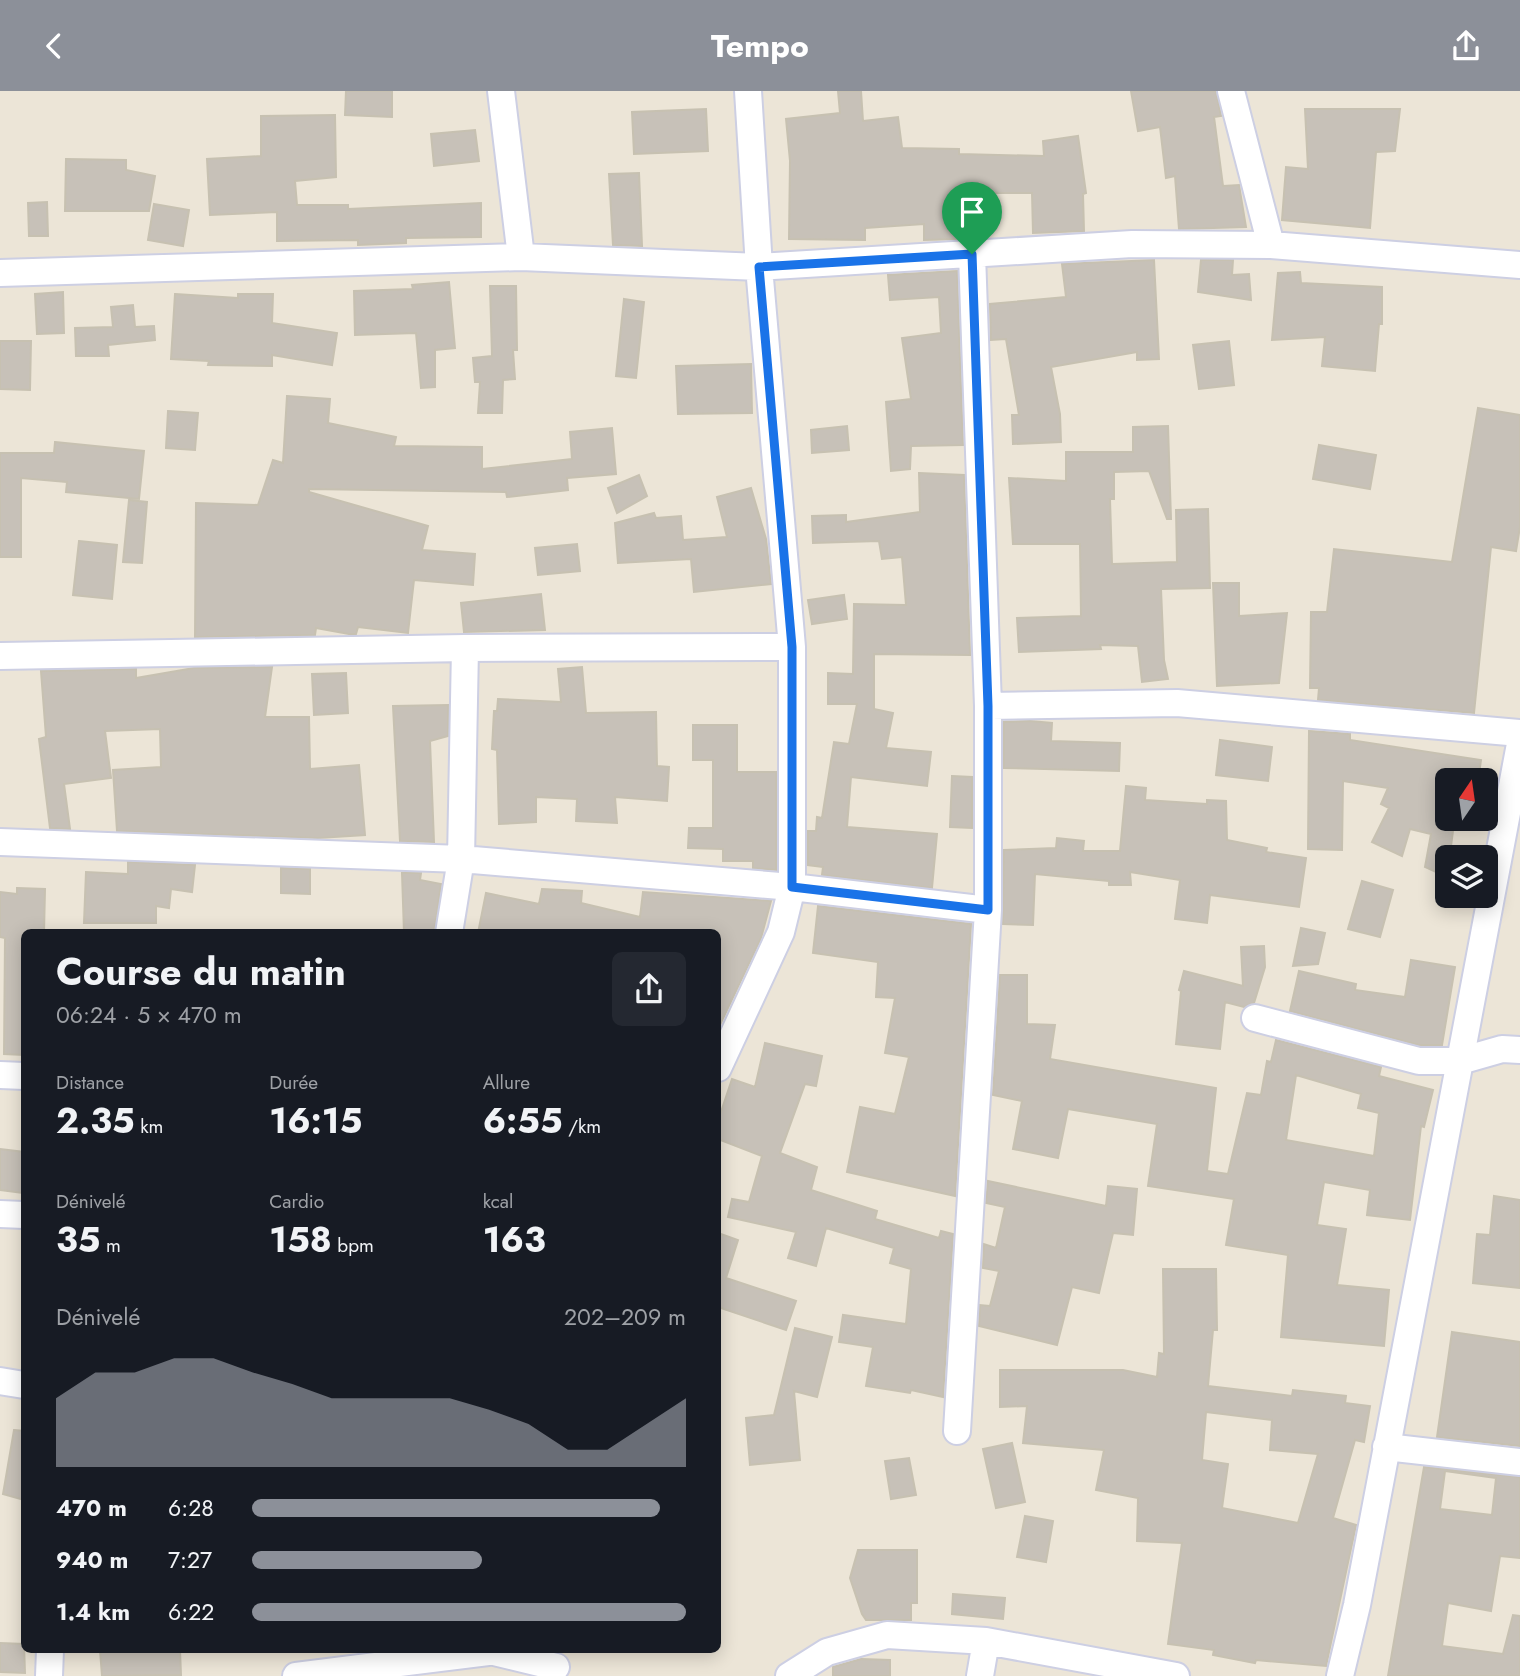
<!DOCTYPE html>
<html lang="fr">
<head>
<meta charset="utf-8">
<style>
  :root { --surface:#171b24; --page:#242831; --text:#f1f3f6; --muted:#9ea1a6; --accent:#8c9099 }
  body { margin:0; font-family:Jost,sans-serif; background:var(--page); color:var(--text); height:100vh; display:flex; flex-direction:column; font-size:26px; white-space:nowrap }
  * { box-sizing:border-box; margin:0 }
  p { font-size:23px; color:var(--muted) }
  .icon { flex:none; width:38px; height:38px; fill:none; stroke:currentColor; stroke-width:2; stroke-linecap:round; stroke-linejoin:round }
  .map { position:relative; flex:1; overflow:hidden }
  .panel { position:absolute; left:21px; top:838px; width:700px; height:724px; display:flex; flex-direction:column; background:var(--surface); border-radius:10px; box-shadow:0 4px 18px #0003 }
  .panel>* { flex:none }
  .needle { width:46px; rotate:13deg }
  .fabs { position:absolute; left:1435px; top:677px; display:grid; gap:14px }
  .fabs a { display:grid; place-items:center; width:63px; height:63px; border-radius:10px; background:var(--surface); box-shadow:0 4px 18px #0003; font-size:35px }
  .pin { position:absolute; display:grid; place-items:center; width:60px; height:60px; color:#fff; margin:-72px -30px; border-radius:50% 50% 50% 0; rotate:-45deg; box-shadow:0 0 7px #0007 }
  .pin .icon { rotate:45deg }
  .round { display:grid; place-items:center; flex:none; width:74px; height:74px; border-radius:10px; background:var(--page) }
  .summary { display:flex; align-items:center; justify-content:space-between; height:119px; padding:0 35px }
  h1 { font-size:38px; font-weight:700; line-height:52px }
  .metrics { display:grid; grid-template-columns:repeat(3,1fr); gap:10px; height:119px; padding:7px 35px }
  .metrics div { display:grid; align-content:center }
  .metrics b { font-size:35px; font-weight:700 }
  .metrics small { font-size:19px; font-weight:400 }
  .metrics p { font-size:19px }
  .chart { height:196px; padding:14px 35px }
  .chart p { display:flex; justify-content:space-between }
  .chart svg { width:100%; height:126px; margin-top:7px; fill:var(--accent); opacity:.7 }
  ul { padding:0 35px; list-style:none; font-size:23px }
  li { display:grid; grid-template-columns:112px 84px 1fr; align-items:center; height:52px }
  li i { height:18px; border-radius:9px; background:var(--accent) }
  header { display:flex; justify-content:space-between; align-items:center; height:91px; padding:0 35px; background:var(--accent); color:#fff; font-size:32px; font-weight:700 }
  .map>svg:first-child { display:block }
  .building { fill:#c7c1b8; stroke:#c7c1b1; stroke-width:2; fill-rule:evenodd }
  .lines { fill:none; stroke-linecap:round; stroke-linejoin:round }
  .minor-casing { stroke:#cdcfe3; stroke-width:30 }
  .minor { stroke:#fff; stroke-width:26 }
  .route-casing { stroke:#fff; stroke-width:14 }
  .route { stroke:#1a73e8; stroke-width:9 }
</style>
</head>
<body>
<header><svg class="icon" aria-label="back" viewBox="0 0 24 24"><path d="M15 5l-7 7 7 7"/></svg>Tempo<svg class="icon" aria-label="share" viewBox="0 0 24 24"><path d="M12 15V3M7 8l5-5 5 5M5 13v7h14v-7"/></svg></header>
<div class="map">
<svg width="1520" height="1585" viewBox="0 0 1520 1585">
  <rect width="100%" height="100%" fill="#ece5d7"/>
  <path class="building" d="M346 0H392V26L345 24Z
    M838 0H861L863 30 898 26 902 57 959 58V63L1044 65 1043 50 1078 45 1086 102 1083 103 1084 140 1033 142 1032 102H972V115H959L958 148 924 149V133L865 137V149L789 148 790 70 786 28 840 22Z
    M1131 0H1216L1221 25 1214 26 1223 95 1239 94 1246 136 1179 138 1175 85 1166 87 1160 36 1138 40Z
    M706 18 708 60 634 63 632 21Z
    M1305 18H1400L1395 60 1376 61 1370 137 1282 129 1286 76 1308 78Z
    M335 24 336 86 295 90 297 114H348V118L481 112V146L406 147V152L358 154V149L277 150V121L210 124 207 68 261 65V25Z
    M475 39 479 70 434 75 431 43Z
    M66 68 126 69V79L155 85 149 120H65Z
    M639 82 642 155 613 154 609 83Z
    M47 111 48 145H29L28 112Z
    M154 113 189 119 183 155 148 149Z
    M1154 169 1159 268 1137 269V261L1051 276 1060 323 1061 351 1013 353 1012 324H1019L1006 248 991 249 990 213 1066 206 1062 173Z
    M1201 169H1233L1232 184 1249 183 1251 209 1198 201Z
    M957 180 963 354 911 355 910 378 891 380 886 311 911 308 902 247 941 242 939 206 890 209 888 184Z
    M1300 181 1301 192 1382 196V233H1379L1375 280 1322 275 1325 246 1272 249 1278 182Z
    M449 191 455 257 435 259V296L421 297 416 242 355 244 354 200 413 198 412 194Z
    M490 195H516L517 259H513L515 288 503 289 502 322H478L480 291H475L473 267 492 265Z
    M63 201 64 242 37 243 35 203Z
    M175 203 238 207V203H273L272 232 337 242 332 274 272 264V275L208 274 209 270 171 268Z
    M624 208 644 211 636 287 616 285Z
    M133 214 135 236 154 235 155 249 108 254 109 265H76L75 237 113 236 111 216Z
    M0 250H31L30 299 0 298Z
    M1229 250 1234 294 1199 298 1193 254Z
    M751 273 752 322 678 323 676 275Z
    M287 305 330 308 328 332 396 346 394 355 482 356V378L572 368 570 341 612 337 616 383 567 387 568 399 507 406 506 401 309 398V401L428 435 422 459 475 463 473 494 414 489 408 542 358 536 356 543H349L316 537 315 544 195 546 196 412 258 414 273 369 283 372Z
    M1478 317 1520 324V436L1516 460 1491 456 1474 622 1318 609 1319 597H1310L1311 521H1327L1334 458 1452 471Z
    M168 320 198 322 195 359 166 357Z
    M847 335 849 359 812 362 811 339Z
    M1168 335 1171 428H1167L1149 380 1114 381V408H1110L1112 473 1177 471 1176 419 1208 418 1210 497 1161 498 1164 569 1168 588 1142 591 1138 555 1100 554 1101 558 1019 561 1017 527 1081 525 1080 453H1013L1009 387 1066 390V361H1133V336Z
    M55 351 144 360 139 408 66 401 67 391 21 387V466H0V362H54Z
    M1319 354 1376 364 1370 398 1313 388Z
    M919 382 964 384 970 564 874 563V618L893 622 886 657 931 661 927 695 851 686 847 736 937 743 932 797 822 784 823 776 808 774V740H816L817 726 822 727 834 651 849 653 857 613H828V582L853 583 854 513 906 514 902 466 882 468 879 450 813 452 812 425 846 424V431L920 421Z
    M639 384 647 405 617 422 608 397Z
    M751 397 766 448 771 493 694 501 691 468 618 472 615 432 654 422 656 427 681 425 683 449 727 446 717 406Z
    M129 409 147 411 142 472 123 471Z
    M79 450 117 454 112 508 73 504Z
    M577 453 580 480 538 484 535 457Z
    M1213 492H1239V525L1287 522 1279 592 1217 595Z
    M541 503 545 539 464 541 461 512Z
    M844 504 847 528 812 533 808 509Z
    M272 576 265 626H309L310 678 359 674 365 744 318 747 117 740 113 679 161 676 160 638 105 640 111 687 64 693 70 738 50 737 39 648 46 646 41 580 136 578V587L194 577Z
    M582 576 586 622 656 621 657 675 669 676 667 710 615 706 617 732 576 730 577 708 536 706V731L499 733 497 659 492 658 494 620H497L498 608 561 611 558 578Z
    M346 582 348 622 314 624 312 583Z
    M448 614V645L430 650 434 751 400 750 393 615Z
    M1030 630 1052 632 1051 650 1120 652 1119 680 1004 677V631Z
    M693 634H737V681H776V779L753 777V770H723V758L688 757 689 737H713V669H693Z
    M1309 640 1350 643V649L1481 669 1478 690H1447V731L1454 732 1447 786 1425 776 1431 743 1410 738 1402 765 1372 751 1389 717 1381 713 1388 697 1343 690 1342 759 1308 758Z
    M1220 649 1272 656 1268 690 1216 684Z
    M952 685 972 686V737L950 736Z
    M1126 695 1146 697 1145 709 1207 713V709L1226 710 1227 749 1267 757 1266 761 1306 767 1299 816 1210 804 1207 832 1175 828 1180 789 1130 781 1131 794H1109V790L1035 783 1033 834 1003 833 1004 759 1056 757 1057 747 1084 750 1083 760H1120Z
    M128 771 195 774 192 801 171 798 169 817 156 815V832H84L86 781 128 783Z
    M281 777 310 778V803L281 802Z
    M402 782H421L420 789 441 793 434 842H404Z
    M1362 790 1393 799 1380 846 1348 838Z
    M17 797 45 798 44 842H24V964L4 963 5 847 0 846V801L17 803Z
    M542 798 582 800 581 812 640 826 643 801 771 810 761 847 718 938V842H478L486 802 539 813Z
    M818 815 971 833 955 1105 847 1081 860 1016 895 1023 909 966 885 962 895 907 876 906 878 871 813 862Z
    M1301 837 1325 842 1318 873 1293 875Z
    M1264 855 1265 876 1254 912 1244 916 1225 911 1220 958 1176 953 1181 900 1179 899 1184 880 1243 895 1241 856Z
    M1411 869 1455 876 1442 954H1419L1290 920 1299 880 1356 893 1355 899 1405 906Z
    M1000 884H1027V933L1055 934 1050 968 1216 997 1207 1080 1228 1083 1247 1002 1261 1004 1267 970 1271 971 1276 949 1381 976 1379 985 1433 999 1424 1036 1421 1035 1410 1129 1367 1124 1370 1099 1324 1091 1317 1134 1346 1138 1337 1194 1389 1199 1384 1255 1281 1246 1288 1164 1226 1154 1234 1108 1148 1095 1157 1033 1068 1018 1058 1067 1013 1058 1022 1010 993 1004ZM1296 984 1361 1003 1358 1017 1379 1022 1374 1065 1286 1049Z
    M765 952 822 965 816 995 805 993 780 1062 817 1076 811 1099 877 1120 875 1128 939 1147 941 1140 953 1143 943 1306 911 1299 910 1302 866 1295 873 1256 839 1251 843 1224 906 1233 911 1178 890 1172 894 1157 826 1137 816 1175 788 1167 796 1141 728 1126 732 1108 749 1111 762 1065 718 1048V1030L732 988 755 996Z
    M0 1058 24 1061V1102L0 1099Z
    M988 1090 1106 1115 1108 1095 1137 1098 1133 1144 1113 1142 1099 1202 1072 1196 1057 1254 979 1235 980 1214 990 1215 999 1180 983 1177 984 1153 996 1157 1005 1116 986 1112Z
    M1494 1105 1520 1109V1197L1473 1192 1477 1143 1490 1144Z
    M718 1142 738 1149 726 1187 796 1210 786 1239 718 1216Z
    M1163 1178H1216L1217 1239H1213L1208 1295 1292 1305 1293 1299 1346 1305 1345 1312 1370 1315 1364 1351 1355 1349 1333 1427 1356 1434 1326 1575 1256 1569 1255 1572 1213 1564 1214 1559 1168 1553 1182 1452 1137 1450 1138 1407 1096 1399 1104 1359 1023 1352 1027 1315 1000 1316V1279H1123L1157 1286 1159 1262 1164 1263ZM1206 1321 1272 1329 1270 1359 1318 1363 1298 1432 1222 1417 1228 1373 1202 1369Z
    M795 1237 832 1246 817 1306 794 1300 800 1369 750 1374 746 1327 774 1324Z
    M1452 1241 1520 1251V1355L1437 1346Z
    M14 1339 24 1340V1409L3 1403Z
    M1012 1352 1025 1411 996 1417 983 1358Z
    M909 1367 916 1404 891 1408 885 1370Z
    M1424 1376 1520 1386V1467L1500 1465 1491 1520 1448 1512 1442 1555 1503 1563 1513 1524 1520 1525V1585H1388ZM1445 1380 1496 1387 1492 1424 1440 1418Z
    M1025 1425 1053 1430 1046 1471 1017 1466Z
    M858 1459H917V1512H911V1529H866L862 1523 850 1487Z
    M953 1503 1005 1507 1003 1528 952 1523Z
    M0 1552 24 1553 25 1582 0 1581Z
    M100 1559H180L181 1584 102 1585Z
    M861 1568 890 1569V1585H833V1576Z"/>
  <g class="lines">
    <g class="minor-casing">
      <path id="minor" d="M501 0 521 166
        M1231 0 1271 154
        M0 182 521 166 759 176 1132 153 1271 154 1520 174
        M0 565 465 557 792 556
        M988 615 1177 612 1520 642
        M0 751 461 768 792 796 988 819
        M449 842 461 768 465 557
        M1255 927 1419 970H1460L1502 958 1520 959
        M718 977 781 841 792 796V556L759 176 748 0
        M0 984 24 985
        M0 1123 24 1124
        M0 1290 24 1294
        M957 1340 988 819V615L972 163
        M1386 1356 1520 1371
        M486 1559 556 1576
        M49 1585 50 1559
        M296 1585 488 1561
        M789 1585 827 1561 887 1544 986 1550 1176 1585
        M980 1585 986 1550
        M1340 1585 1357 1514 1520 653"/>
    </g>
    <use href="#minor" class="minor"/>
  </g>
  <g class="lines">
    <g class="route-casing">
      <path id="route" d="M972 163 988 615V819L792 796V556L759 176Z"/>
    </g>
    <use href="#route" class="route"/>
  </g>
</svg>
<div class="fabs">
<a><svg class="needle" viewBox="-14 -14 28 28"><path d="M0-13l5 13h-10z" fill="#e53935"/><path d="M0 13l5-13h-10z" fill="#9ea1a6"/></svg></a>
<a><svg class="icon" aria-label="layers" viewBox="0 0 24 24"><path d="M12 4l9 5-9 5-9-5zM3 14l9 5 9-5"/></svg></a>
</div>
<div class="pin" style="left:972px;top:163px;background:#1e9e55"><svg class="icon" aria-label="arrive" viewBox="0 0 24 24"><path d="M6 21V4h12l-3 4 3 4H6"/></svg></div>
<section class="panel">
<div class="summary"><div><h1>Course du matin</h1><p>06:24 · 5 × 470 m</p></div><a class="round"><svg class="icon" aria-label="share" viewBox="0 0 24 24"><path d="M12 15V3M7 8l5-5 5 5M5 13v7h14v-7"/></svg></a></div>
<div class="metrics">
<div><p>Distance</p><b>2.35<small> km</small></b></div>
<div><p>Durée</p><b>16:15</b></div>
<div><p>Allure</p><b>6:55<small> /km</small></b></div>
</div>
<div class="metrics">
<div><p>Dénivelé</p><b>35<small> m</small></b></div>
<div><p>Cardio</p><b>158<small> bpm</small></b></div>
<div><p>kcal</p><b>163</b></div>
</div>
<div class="chart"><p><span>Dénivelé</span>202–209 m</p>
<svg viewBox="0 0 160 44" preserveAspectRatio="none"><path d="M0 44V20L10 11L20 11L30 6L40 6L50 11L60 15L70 20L80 20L90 20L100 20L110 24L120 29L130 38L140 38L150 29L160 20V44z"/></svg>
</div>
<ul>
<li><b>470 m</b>6:28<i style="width:94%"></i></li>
<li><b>940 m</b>7:27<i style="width:53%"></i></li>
<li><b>1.4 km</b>6:22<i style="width:100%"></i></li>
</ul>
</section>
</div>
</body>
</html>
